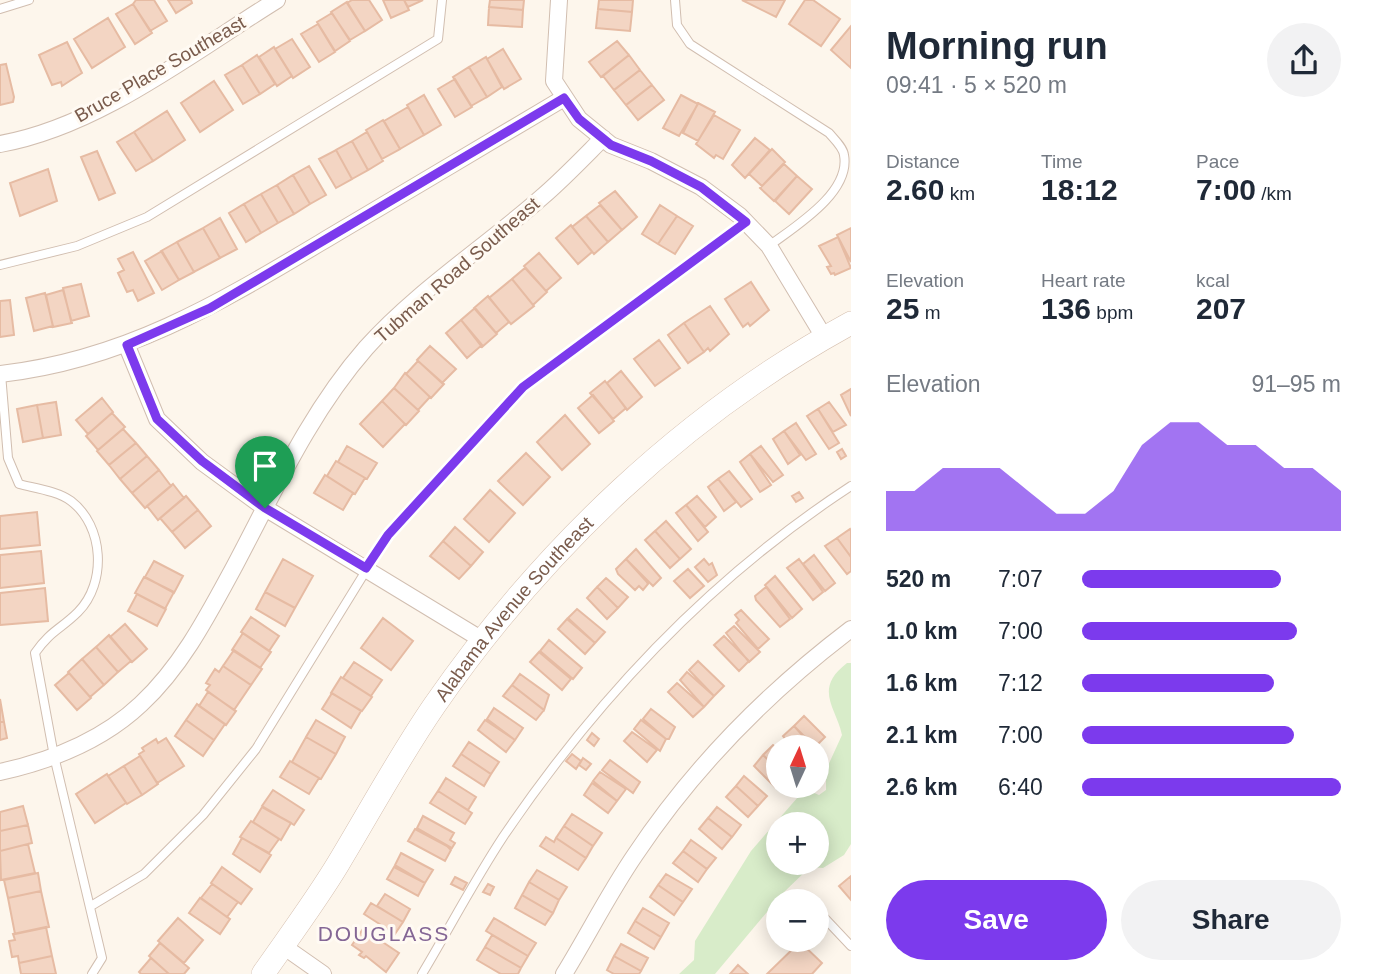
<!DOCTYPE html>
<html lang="en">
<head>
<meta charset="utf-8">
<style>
  :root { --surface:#fff; --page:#f2f2f3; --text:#1f2937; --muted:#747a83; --accent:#7c3aed }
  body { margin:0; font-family:Helvetica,sans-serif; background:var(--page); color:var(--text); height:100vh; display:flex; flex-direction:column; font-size:26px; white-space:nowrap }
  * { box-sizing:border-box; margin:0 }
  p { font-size:23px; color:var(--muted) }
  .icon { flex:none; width:38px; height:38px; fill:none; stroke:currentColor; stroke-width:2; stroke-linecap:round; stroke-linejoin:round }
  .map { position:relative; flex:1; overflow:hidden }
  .panel { display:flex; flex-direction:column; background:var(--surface); width:525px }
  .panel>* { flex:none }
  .needle { width:46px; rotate:4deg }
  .buttons { position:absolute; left:766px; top:735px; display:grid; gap:14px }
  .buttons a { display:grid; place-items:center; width:63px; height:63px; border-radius:50%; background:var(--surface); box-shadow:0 4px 18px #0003; font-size:35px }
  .pin { position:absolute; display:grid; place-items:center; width:60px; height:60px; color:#fff; margin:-72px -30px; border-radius:50% 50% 50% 0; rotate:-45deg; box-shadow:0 0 7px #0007 }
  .pin .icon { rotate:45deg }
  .round { display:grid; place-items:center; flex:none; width:74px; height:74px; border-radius:37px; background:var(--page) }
  .head { display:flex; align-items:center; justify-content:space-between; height:119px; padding:0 35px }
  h1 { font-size:38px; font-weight:600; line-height:52px }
  .figures { display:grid; grid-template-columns:repeat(3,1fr); gap:10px; height:119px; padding:7px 35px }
  .figures div { display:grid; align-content:center }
  .figures b { font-size:30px; font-weight:600 }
  .figures small { font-size:19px; font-weight:400 }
  .figures p { font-size:19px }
  .chart { height:196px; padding:14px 35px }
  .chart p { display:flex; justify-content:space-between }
  .chart svg { width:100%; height:126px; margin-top:7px; fill:var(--accent); opacity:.7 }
  .button { display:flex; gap:14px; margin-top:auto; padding:14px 35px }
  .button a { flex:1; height:80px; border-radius:42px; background:var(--accent); color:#fff; font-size:28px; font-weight:600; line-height:80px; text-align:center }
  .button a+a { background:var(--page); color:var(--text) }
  ul { padding:0 35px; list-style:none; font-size:23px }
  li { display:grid; grid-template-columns:112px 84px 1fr; align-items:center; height:52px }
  li i { height:18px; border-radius:9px; background:var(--accent) }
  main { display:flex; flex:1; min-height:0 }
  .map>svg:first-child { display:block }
  .green { fill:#d8ecc9; fill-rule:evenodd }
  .building { fill:#f3d5c3; stroke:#e6bba3; stroke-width:2 }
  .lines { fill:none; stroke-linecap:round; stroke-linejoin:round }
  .service-casing { stroke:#d1beb0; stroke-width:10 }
  .minor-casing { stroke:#d1beb0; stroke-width:18 }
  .secondary-casing { stroke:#d6c0b0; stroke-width:24 }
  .service { stroke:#fff; stroke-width:8 }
  .minor { stroke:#fff; stroke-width:16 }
  .secondary { stroke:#fff; stroke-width:23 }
  .route-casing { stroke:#fff; stroke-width:14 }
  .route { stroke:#7c3aed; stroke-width:9 }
  .labels { text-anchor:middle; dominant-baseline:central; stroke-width:6; stroke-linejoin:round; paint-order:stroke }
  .street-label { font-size:19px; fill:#7a5c4d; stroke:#fffaf3 }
  .neighbourhood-label { font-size:21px; letter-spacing:2px; fill:#846695; stroke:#fffaf3 }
</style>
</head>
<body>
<main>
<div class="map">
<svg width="851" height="974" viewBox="0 0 851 974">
  <rect width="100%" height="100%" fill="#fdf6ec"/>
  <path class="green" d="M847 663H851V844L844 855 823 868 810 867 782 894 715 974H679L694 960 695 941 751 851 805 789 819 795 826 790V770L842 735C836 707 813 689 847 663ZM779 824H817V863H779Z"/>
  <path class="building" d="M136 0H154L167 21 150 31 133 4Z
    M168 0H191L192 3 176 13Z
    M352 0H369L382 20 365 31 347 3Z
    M383 0H404L409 10 391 18Z
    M404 0H423L408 7Z
    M490 0H524L523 10 489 7Z
    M599 0H633L632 12 598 9Z
    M742 0H785L776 17Z
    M805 0H813L840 19 821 46 789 24Z
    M347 2 365 31 350 40 331 12Z
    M133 4 152 33 135 44 116 14Z
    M489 7 523 10 522 27 488 25Z
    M598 9 632 12 630 31 596 28Z
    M332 13 350 41 335 51 317 22Z
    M108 18 125 47 92 68 74 39Z
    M318 24 335 52 319 62 301 34Z
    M851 26V68L831 50Z
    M292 39 310 67 293 78 275 49Z
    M617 41 629 55 601 77 589 62Z
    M67 42 82 73 62 86 61 82 52 85 39 55Z
    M274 47 292 76 277 86 259 57Z
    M503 49 521 79 504 89 487 59Z
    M257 55 275 84 260 94 242 65Z
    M629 55 640 70 614 90 603 76Z
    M486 57 502 87 487 97 469 67Z
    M6 64 14 97 13 102 0 105V65Z
    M242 65 260 94 243 104 225 75Z
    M469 67 487 97 471 106 453 77Z
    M640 70 652 85 626 105 614 90Z
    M455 79 472 107 455 117 438 89Z
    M214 81 233 110 200 132 181 103Z
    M652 85 664 100 638 120 626 105Z
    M424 95 441 125 424 135 407 105Z
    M681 95 698 104 679 136 663 128Z
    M698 103 715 112 698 141 683 133Z
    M408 107 424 135 400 149 384 121Z
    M167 111 185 140 153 161 134 132Z
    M714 115 740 130 723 159 716 155 714 158 696 144Z
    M383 120 400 149 382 159 366 130Z
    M134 132 153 161 136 171 117 142Z
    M367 132 383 161 368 170 352 141Z
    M755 138 770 150 745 178 732 165Z
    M352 141 368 170 352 179 336 150Z
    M772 149 785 162 762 186 749 174Z
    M336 150 352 179 336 188 319 159Z
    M97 151 115 193 99 200 81 157Z
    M784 164 797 176 774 201 760 188Z
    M309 166 326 195 310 204 293 175Z
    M48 169 57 201 20 216 10 183Z
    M293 175 310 204 294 214 277 185Z
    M797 176 812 189 789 214 775 201Z
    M277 185 294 214 278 223 261 194Z
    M615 191 637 217 622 230 599 203Z
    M261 194 278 223 261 233 244 204Z
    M244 204 261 233 246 242 229 213Z
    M600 205 622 230 608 242 586 216Z
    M660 205 677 216 658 244 642 234Z
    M586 216 608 242 594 254 572 227Z
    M677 216 693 226 675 254 658 244Z
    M220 218 237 249 220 258 203 228Z
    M571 225 592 252 578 264 556 238Z
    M203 228 220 258 194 272 177 242Z
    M851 228V262L837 235Z
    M838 237 851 268 835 275 834 273 831 274 827 267 831 266 819 246Z
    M177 242 194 272 179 280 161 251Z
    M162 251 179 280 162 290 145 261Z
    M133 252 154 293 138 301 133 290 127 292 118 273 124 270 118 259Z
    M539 253 561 278 546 291 524 266Z
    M525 268 547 292 533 305 512 279Z
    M512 279 534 306 511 324 489 298Z
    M751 282 769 310 750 326 748 323 743 327 725 299Z
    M81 284 89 316 71 321 63 288Z
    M63 290 72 323 53 327 46 295Z
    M45 293 53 326 34 331 26 298Z
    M488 296 509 322 496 333 474 308Z
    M10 300 14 335 0 337V301Z
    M710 306 729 334 710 351 708 348 704 352 684 323Z
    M475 308 497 334 482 347 461 320Z
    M461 320 482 345 467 358 446 333Z
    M684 323 704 352 688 363 668 335Z
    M659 340 680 368 655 386 634 359Z
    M430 346 456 369 442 383 417 360Z
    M418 361 444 384 431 398 406 374Z
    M621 371 642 397 627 410 607 383Z
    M405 373 430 397 418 410 394 388Z
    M605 381 626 408 613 419 590 393Z
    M394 388 419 411 406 425 382 401Z
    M851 389V416L841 395Z
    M593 395 614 421 599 433 578 408Z
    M102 398 113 412 88 434 76 420Z
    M382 401 405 424 383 447 360 424Z
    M56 402 61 435 43 438 37 405Z
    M829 402 846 425 833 432 818 409Z
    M37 405 43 438 23 442 17 409Z
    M818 409 839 443 829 449 807 416Z
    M112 413 125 427 98 450 86 436Z
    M565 415 590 444 562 470 537 442Z
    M796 423 816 454 806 460 784 431Z
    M123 429 136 443 109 465 97 451Z
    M784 431 800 455 788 464 773 439Z
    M136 443 147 456 120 479 109 465Z
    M347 446 377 463 367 479 338 462Z
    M761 446 783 475 773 482 750 454Z
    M842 449 846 456 841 459 837 452Z
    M526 453 550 477 523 505 498 481Z
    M750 454 771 485 760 492 740 462Z
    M147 456 159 470 132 493 120 479Z
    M336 461 365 478 355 494 327 476Z
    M159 470 171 486 145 508 132 493Z
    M729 471 752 499 741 507 718 479Z
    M325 475 353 493 343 510 314 493Z
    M718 479 736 502 724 511 708 487Z
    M173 484 184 498 158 520 147 506Z
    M490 490 515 513 489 542 464 519Z
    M799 492 803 498 796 502 792 496Z
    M186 496 198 510 172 532 160 518Z
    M697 496 716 517 705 527 686 505Z
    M686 505 708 532 698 541 676 513Z
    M198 510 211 526 185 548 172 532Z
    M37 512 40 545 0 549V516Z
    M666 521 691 549 680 559 655 531Z
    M455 527 483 552 471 566 443 541Z
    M850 529 851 531V557L837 538Z
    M655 531 680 559 670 568 645 540Z
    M837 538 851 557V571L847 574 825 546Z
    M443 541 471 566 459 579 430 556Z
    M636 549 661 578 653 586 626 559Z
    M41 551 44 583 0 588V555Z
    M814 555 835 583 825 591 803 564Z
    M283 559 313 576 295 608 265 592Z
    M626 559 646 581 648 584 643 590 639 586 635 590 618 574 616 569Z
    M704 559 709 565 712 563 717 575 708 582 695 567Z
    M799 559 823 592 813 600 787 568Z
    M154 561 183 576 174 593 145 577Z
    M688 569 704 586 690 598 674 581Z
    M775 576 802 609 792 618 765 585Z
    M144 577 174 592 165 609 135 593Z
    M606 578 628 597 618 608 597 587Z
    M597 587 618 608 607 619 587 598Z
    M766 587 790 619 780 627 756 600 755 596Z
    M45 588 48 621 0 625V593Z
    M265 592 295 608 285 626 256 609Z
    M137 594 166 609 157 626 128 611Z
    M577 609 605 632 595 643 568 618Z
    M741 610 769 639 758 649 736 623 739 620 735 615Z
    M251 617 279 636 269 651 241 632Z
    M383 618 413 641 391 670 361 648Z
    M567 619 595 643 585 654 558 629Z
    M125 624 147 649 132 662 110 637Z
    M734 626 760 652 749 662 726 633Z
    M243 633 271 652 260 668 232 650Z
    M109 635 131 661 118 672 96 647Z
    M724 636 749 661 739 671 714 645Z
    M549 640 582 668 573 679 540 651Z
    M96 647 118 672 104 685 82 659Z
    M234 650 262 669 251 685 223 666Z
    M539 652 571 679 562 690 530 662Z
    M82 659 104 685 90 697 68 672Z
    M698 661 724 686 714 696 689 670Z
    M354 662 382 680 371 696 343 678Z
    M223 666 251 685 234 710 206 690 210 685 206 683 215 669 219 672Z
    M687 672 714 696 704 707 680 680Z
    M69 673 91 698 77 710 55 685Z
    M520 674 549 695 544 710 512 685Z
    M341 677 372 697 362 711 331 693Z
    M677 683 704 707 693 717 668 692Z
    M512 685 544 710 536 720 503 696Z
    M208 692 236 711 226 725 199 706Z
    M332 693 361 711 351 728 322 709Z
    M0 699 4 722H0Z
    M197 704 225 724 214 740 186 720Z
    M494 708 523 728 515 740 487 719Z
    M651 709 675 727 669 739H666L643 719Z
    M804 716 825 737 815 747 794 726Z
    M186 720 214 740 203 756 175 736Z
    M316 720 345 737 336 754 306 737Z
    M485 720 515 740 506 752 478 730Z
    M641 720 666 739 660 751 634 729Z
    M0 722H4L7 738 0 740Z
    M794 726 813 747H792L787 741 783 736Z
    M632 732 657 750 647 762 624 741Z
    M592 733 599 739 594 746 587 740Z
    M306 737 336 754 321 779 292 762Z
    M166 738 184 766 157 783 139 754 144 751 142 748 156 739 158 743Z
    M469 742 499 762 491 774 461 754Z
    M773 745 779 750V770L763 755Z
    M461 754 491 774 484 786 453 766Z
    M572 754 581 761 576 769 566 761Z
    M763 755 779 770V783L775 787 754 766Z
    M140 756 158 784 142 795 124 766Z
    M583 758 591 764 586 770 579 765Z
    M610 760 640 782 633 793 602 770Z
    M290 761 319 778 309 794 280 777Z
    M124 766 142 795 127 804 108 776Z
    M600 772 626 789 617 801 593 781Z
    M107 774 126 803 95 823 76 794Z
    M744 776 767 796 758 806 736 786Z
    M446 778 476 797 468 810 438 791Z
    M592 783 617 801 608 813 584 795Z
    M736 786 758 806 748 817 726 797Z
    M273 790 304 810 294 825 262 806Z
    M438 791 472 813 465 824 430 803Z
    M23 806 28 825 0 831V812Z
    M262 807 291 823 281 840 253 822Z
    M717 807 741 825 732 837 708 818Z
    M572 814 602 833 593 846 564 826Z
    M423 816 454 833 450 840 455 843 452 848 417 828Z
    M708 818 732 837 722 849 699 829Z
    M251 821 279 839 269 853 240 837Z
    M28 825 32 843 0 851V831Z
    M564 826 593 846 586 858 556 838Z
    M415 829 447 846 451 850 445 861 408 841Z
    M546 837 554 842 556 838 586 858 578 870 540 846Z
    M242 838 271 855 260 872 233 854Z
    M691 840 716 858 707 869 683 851Z
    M28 844 35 873 1 880 0 851Z
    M683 851 707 869 698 882 673 863Z
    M401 853 433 870 425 883 395 865Z
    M222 867 252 889 241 904 211 883Z
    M394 867 425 883 418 896 387 879Z
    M537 870 567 887 559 900 529 882Z
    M38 873 41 891 8 898 4 880Z
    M666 874 692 889 683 902 658 885Z
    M851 876V900L839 886Z
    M455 877 467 883 463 890 451 884Z
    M529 882 559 900 553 913 522 895Z
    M212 884 238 902 227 917 201 898Z
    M488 884 494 887 490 895 483 892Z
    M658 885 683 902 674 915 650 897Z
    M41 891 49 927 15 934 8 898Z
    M385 894 410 909 403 922 377 906Z
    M522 895 553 913 545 925 515 908Z
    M200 898 230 919 220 934 189 913Z
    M371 903 403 922 395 934 364 914Z
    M643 908 669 923 661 937 635 921Z
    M178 918 203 940 184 963 158 941Z
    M494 918 536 943 528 956 486 931Z
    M635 921 661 937 654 949 628 933Z
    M46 927 52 956 19 963 18 956 12 957 9 941 15 940 13 934Z
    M363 929 399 953 386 972 366 956 364 958 359 955 362 952 352 945Z
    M492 935 528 956 521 968 485 947Z
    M800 942 822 963 812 974H767Z
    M160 943 189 968 184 974H169L149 956Z
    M621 944 648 958 641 971 614 956Z
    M485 947 521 968 518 974H501L477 960Z
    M52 956 56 974H21L19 963Z
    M614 956 641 971 639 974H614L607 970Z
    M151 958 169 974H141L139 972Z
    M738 965 748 974H730Z"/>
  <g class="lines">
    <g class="service-casing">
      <path id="service" d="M675 0 677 25 690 44 829 133C834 139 843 147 844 155 851 193 794 227 769 246
        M0 9 29 0
        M0 265 77 246 147 217 438 39 442 0
        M1 374 8 458 19 484C34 488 58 491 71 501 104 526 107 583 78 612 61 629 50 631 35 653L54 756 102 958 92 974
        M91 906 144 874 203 815 256 749 388 535 523 387 746 222
        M817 910 851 946
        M422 974C449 929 474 881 503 837 597 698 710 578 851 486"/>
    </g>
    <g class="minor-casing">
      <path id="minor" d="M559 0 554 81 579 119 611 145 651 161 701 187 740 216 769 246 824 337
        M0 144C98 127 193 52 277 0
        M127 346 157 419 202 462 265 508 484 641
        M0 374C132 359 229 297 340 231 415 187 489 142 564 98
        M0 772C50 761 103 740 141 704 181 667 207 617 233 569 273 494 309 413 366 348 417 291 484 248 542 197 563 179 583 158 603 138
        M283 946 323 974
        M564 974C588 935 609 893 635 855 693 768 768 692 851 629"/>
    </g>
    <g class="secondary-casing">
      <g id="secondary">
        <path id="s1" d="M263 974C288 938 315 902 338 864 370 811 399 757 434 706 542 550 684 414 851 323"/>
      </g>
    </g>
    <use href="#service" class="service"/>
    <use href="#minor" class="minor"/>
    <use href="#secondary" class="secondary"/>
  </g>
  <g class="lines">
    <g class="route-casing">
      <path id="route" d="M564 98 579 119 611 145 651 161 701 187 746 222 523 387 388 535 366 568 265 508 202 461 157 419 127 345 210 308Z"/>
    </g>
    <use href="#route" class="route"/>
  </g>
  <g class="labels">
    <g class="street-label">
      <text transform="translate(160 69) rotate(-30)">Bruce Place Southeast</text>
      <text transform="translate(457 270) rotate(-41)">Tubman Road Southeast</text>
      <text stroke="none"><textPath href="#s1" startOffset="444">Alabama Avenue Southeast</textPath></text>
    </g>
    <g class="neighbourhood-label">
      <text x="384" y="933">DOUGLASS</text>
    </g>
  </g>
</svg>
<div class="buttons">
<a><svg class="needle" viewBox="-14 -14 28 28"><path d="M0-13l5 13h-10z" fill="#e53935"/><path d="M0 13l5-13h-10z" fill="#747a83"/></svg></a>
<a>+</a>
<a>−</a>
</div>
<div class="pin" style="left:265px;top:508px;background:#1e9e55"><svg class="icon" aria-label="arrive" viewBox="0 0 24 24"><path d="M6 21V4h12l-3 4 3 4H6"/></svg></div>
</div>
<section class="panel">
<div class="head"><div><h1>Morning run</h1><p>09:41 · 5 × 520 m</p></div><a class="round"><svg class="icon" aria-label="share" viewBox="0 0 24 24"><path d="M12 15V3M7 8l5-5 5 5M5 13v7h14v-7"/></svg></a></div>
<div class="figures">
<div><p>Distance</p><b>2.60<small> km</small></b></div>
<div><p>Time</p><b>18:12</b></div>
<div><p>Pace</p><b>7:00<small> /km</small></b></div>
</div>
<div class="figures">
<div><p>Elevation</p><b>25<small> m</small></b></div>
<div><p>Heart rate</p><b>136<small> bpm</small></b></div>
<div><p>kcal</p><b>207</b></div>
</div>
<div class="chart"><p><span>Elevation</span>91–95 m</p>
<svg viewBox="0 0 160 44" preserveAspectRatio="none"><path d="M0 44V30L10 30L20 22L30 22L40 22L50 30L60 38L70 38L80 30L90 14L100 6L110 6L120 14L130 14L140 22L150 22L160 30V44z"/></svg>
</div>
<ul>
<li><b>520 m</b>7:07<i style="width:77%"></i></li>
<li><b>1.0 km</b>7:00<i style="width:83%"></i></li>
<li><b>1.6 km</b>7:12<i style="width:74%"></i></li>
<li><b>2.1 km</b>7:00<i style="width:82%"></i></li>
<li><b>2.6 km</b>6:40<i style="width:100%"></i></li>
</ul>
<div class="button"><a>Save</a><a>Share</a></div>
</section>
</main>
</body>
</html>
